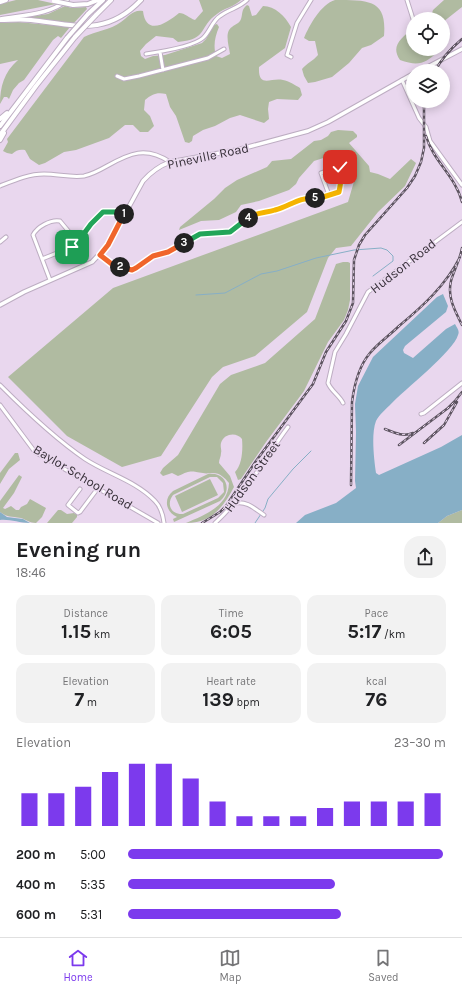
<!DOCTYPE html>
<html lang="en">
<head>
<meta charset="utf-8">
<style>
  :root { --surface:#fff; --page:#f2f2f2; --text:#202124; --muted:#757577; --line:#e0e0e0; --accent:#7c3aed }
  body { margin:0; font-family:Karla,sans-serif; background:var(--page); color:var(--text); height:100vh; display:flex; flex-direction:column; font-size:15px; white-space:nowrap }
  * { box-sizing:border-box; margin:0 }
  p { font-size:13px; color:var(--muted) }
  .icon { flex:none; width:22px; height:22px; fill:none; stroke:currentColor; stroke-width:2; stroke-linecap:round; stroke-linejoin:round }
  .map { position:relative; height:523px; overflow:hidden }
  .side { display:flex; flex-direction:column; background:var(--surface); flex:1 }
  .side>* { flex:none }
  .controls { position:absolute; left:406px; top:12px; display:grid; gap:8px }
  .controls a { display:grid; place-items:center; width:44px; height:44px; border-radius:50%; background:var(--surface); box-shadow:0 2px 10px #0003; font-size:20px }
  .pin { position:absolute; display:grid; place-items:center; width:34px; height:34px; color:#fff; margin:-17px; border-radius:8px; box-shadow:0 2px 6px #0006 }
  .km { position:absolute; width:20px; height:20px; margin:-10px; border-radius:50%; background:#222; color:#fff; font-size:11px; line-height:20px; text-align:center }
  .round { display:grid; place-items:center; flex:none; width:42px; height:42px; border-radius:16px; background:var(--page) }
  .head { display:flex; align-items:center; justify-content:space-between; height:68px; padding:0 16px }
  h1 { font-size:22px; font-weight:700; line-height:30px }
  .figures { display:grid; grid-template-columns:repeat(3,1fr); gap:6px; height:68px; padding:4px 16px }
  .figures div { display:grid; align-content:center; border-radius:10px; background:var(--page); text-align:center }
  .figures b { font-size:20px; font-weight:700 }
  .figures small { font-size:11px; font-weight:400 }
  .figures p { font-size:11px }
  .chart { height:112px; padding:8px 16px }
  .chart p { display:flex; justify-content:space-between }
  .chart svg { width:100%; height:72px; margin-top:4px; stroke:var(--accent); stroke-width:6 }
  ul { padding:0 16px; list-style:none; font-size:13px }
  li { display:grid; grid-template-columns:64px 48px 1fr; align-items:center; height:30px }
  li i { height:10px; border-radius:5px; background:var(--accent) }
  .tab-bar { display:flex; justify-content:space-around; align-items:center; height:56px; border-top:1px solid var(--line); background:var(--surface); font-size:11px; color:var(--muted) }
  .tab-bar a { display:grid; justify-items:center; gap:2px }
  .tab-bar .active { color:var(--accent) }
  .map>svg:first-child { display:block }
  .green { fill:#b0bba1; fill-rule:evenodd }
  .water { fill:#87afc6 }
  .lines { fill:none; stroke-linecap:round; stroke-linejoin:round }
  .stream { stroke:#87afc6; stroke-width:1 }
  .minor-casing { stroke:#bdadc2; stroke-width:5 }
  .major-casing { stroke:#bdadc2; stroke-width:5.5 }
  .highway-casing { stroke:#bdadc2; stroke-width:6 }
  .minor { stroke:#fff; stroke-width:3 }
  .major { stroke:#fff; stroke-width:3.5 }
  .highway { stroke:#fff; stroke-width:4 }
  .rail-casing { stroke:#5c535f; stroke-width:2.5 }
  .rail { stroke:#e9d7ee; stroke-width:1; stroke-dasharray:3; stroke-linecap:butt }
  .highway-bridge-casing { stroke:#bdadc2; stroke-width:6; stroke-linecap:butt }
  .highway-bridge { stroke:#fff; stroke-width:4 }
  .split-1-casing { stroke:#fff; stroke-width:8 }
  .split-2-casing { stroke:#fff; stroke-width:8 }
  .split-3-casing { stroke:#fff; stroke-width:8 }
  .split-4-casing { stroke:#fff; stroke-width:8 }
  .split-5-casing { stroke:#fff; stroke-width:8 }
  .split-6-casing { stroke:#fff; stroke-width:8 }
  .split-1 { stroke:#22a559; stroke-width:5 }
  .split-2 { stroke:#f0652b; stroke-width:5 }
  .split-3 { stroke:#f0652b; stroke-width:5 }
  .split-4 { stroke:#22a559; stroke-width:5 }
  .split-5 { stroke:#f5b400; stroke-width:5 }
  .split-6 { stroke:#f5b400; stroke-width:5 }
  .labels { text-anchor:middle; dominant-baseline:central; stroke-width:3; stroke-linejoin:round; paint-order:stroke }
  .street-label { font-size:13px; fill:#38313a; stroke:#e9d7ee }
</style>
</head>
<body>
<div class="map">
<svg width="462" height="523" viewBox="0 0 462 523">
  <rect width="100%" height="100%" fill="#e9d7ee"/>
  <path class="green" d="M16 0H38L56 4 0 15V4Z
    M199 0H241C234 7 224 8 217 14 198 27 209 39 178 42L173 38 156 36 146 44 140 51 141 56 145 59 153 56 165 55 202 43 206 39 214 25 217 24 219 27C215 37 213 45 216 56L222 58 230 54C229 46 224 32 232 27 235 24 239 24 241 19 243 13 241 10 247 5L249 6 252 16 256 15 263 6C275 6 285 16 291 27L285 48 259 67C258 89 271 77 283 80 289 81 295 85 300 88L302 95 298 100 277 99 269 102 268 109 269 119 264 123 240 115 230 118 215 126 203 130 193 136 192 141 189 143 185 142 176 116 170 107 166 94C157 92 152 94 145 100L144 110 150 116 154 126 148 132H140L133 125H125L109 138 76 150 64 152 45 163 39 165 30 159 25 150C20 149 16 150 12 154L7 153 3 151 8 142 7 139 84 37C96 31 110 30 121 22 128 17 133 9 143 11 146 37 167 23 179 13 185 13 189 18 195 20L203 11Z
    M335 0C370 0 387 0 384 36L371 45 362 48 349 63 332 77 315 82 308 83 304 76 302 69C307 63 313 61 318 55L315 41H309L304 38C309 26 321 4 335 0Z
    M444 0H462V7L443 22V19H430L433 10Z
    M65 6 72 8 86 7 87 9 73 24 22 18 48 14Z
    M18 22 70 27 61 38 58 36 53 40 24 80 19 83 13 90 9 99 7 97H4L0 104C0 87 4 72 18 60L0 64V23Z
    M412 28 413 49H437L438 51C425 65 417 66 400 60 390 45 402 39 412 28Z
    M338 130 353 131 357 135V137L349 143 369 166 370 172 378 174 390 179 411 159 416 163 405 186 378 212 351 246 336 248 328 258 307 312 255 356 223 367 212 377 161 456 122 467 67 436 8 377 113 288 348 202 355 178 336 154 314 161 299 178 296 184 289 190 259 201 241 205 236 212 219 220 201 221 179 230 180 227 214 199 225 188 237 180 267 167 272 161 291 159 314 141 321 140 328 136 331 132Z
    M343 262H348L350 263V300L348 310 344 320 328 342 304 391 266 442 241 479 238 480 235 472C242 465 243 450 242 439 237 432 224 433 221 443 220 447 222 450 221 453 221 457 219 459 219 463L230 476 234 487C223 508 211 523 186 523 204 515 228 507 229 483 225 478 220 473 213 473 210 473 206 474 203 473 190 471 191 470 178 476L172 473 163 476 160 473 163 468 178 455 220 384 231 375 265 363 315 319 336 264Z
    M15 453H18L20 460 9 469 0 484V473Z
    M208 474C226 471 233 490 220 501L174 522 173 519 177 517C166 512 163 499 173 491ZM210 477H217L223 483 224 492 218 498 183 514C171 515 166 504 173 495Z
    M19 475 22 477 14 493 3 508 5 509 11 506 16 510H19L21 507 27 504 30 499 46 508 42 517 36 523C30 523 27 520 21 518 10 516 9 518 0 512V501Z
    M210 479 218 495 182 512 175 496Z
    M58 510H61L67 514 74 513 77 515V517L72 523H47Z
    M462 510V523H438L447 516Z"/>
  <path class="water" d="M443 294 448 306 446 312 405 346 403 350 404 353 413 358 446 329 455 324C457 328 460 331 458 335 454 351 404 390 390 405 386 409 379 415 376 421 371 434 374 459 376 473L379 475 441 447 462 435V510L447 516 438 523H296L305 515 336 503 356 488 355 481 356 432 355 404 358 386 373 357 437 297Z
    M0 512 7 517 23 519 30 523C19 523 10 519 0 520Z"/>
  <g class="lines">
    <path class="stream" d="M196 295 225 293 261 274 277 271 316 258 354 250 381 248 387 250 393 256V261L373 276
      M255 523 265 508 268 499 293 469 311 451"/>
    <g class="minor-casing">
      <path id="minor" d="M407 0 413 19
        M160 52 163 70
        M146 54C159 52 194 46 203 38 210 32 212 21 220 16 229 9 239 8 247 0
        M291 57 287 55 297 23 311 0
        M117 76 124 79 139 76 208 58 224 49
        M402 80 419 118 426 127 430 141 462 185
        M0 186C15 180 29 174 44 174 58 174 71 178 84 176 93 174 100 170 107 166 130 153 146 146 170 162
        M75 239H80L91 224 103 212H118L124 214
        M0 242 6 237
        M100 255 113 265 132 270 136 269 153 256 173 249 200 234 230 232 255 214 275 211 300 199 307 197 320 198 339 192 343 169C337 165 328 171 321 173L329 195
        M42 259 72 247 74 245 75 239 60 221C51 219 37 227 33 235L50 280
        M0 385C26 411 54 438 85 459 108 474 136 481 155 501 161 507 163 515 164 523
        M343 403C339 395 331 391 328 383L335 352 346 334 368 292 462 222
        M0 405 35 452 158 523
        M421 414 424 413 462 383
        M80 489 68 505 78 513 80 512 98 488
        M236 503C247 501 255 509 264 515
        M215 523C245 496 264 459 288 427"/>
    </g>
    <g class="major-casing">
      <path id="major" d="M0 19C22 15 50 15 67 0
        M420 71 462 49
        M0 305 24 292 92 262 108 245 143 181C151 172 159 166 170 162L237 150 308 131 328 122 413 74"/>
    </g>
    <g class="highway-casing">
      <path id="highway" d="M0 2 6 0
        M73 5 88 4 98 0
        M88 14 103 0
        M96 15 111 0
        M0 20C10 20 21 19 31 20 75 25 106 37 141 0
        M0 119 7 113
        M0 126 67 38
        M0 135 36 86 75 37
        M0 140 4 133"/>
    </g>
    <use href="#minor" class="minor"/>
    <use href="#major" class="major"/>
    <use href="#highway" class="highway"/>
    <g class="rail-casing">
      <path id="rail" d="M435 71C442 58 450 49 462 39
        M426 136C433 161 456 177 462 202
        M462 248C460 260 454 270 451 281 447 297 455 311 462 325
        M385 429C395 433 403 437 413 433
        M424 443 444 425 457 402
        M399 445 448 408 455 401 462 392
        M351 485 352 402C354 386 359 366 370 353 378 343 390 335 399 326 423 306 446 285 460 257
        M202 523 220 512 226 506 256 461 313 384 326 352 346 321 353 303 354 260 359 245 365 235 407 188 415 176 421 162 424 148V101"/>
    </g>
    <use href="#rail" class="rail"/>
    <g class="highway-bridge-casing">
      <path id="highway-bridge" d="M54 1 73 5
        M75 37 96 15
        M67 38 88 14"/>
    </g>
    <use href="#highway-bridge" class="highway-bridge"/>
  </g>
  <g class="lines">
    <g class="split-1-casing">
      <path id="split-1" d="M72 247 74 245 75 240 80 239 91 224 103 212H118L124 214"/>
    </g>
    <g class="split-2-casing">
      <path id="split-2" d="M120 267 113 265 100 255 108 245 124 214"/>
    </g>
    <g class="split-3-casing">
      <path id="split-3" d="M120 267 132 270 136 268 153 256 168 252 184 243"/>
    </g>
    <g class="split-4-casing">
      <path id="split-4" d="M184 243 200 234 230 232 248 218"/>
    </g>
    <g class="split-5-casing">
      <path id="split-5" d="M248 218C256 212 266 213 275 210 290 206 299 197 315 198"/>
    </g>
    <g class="split-6-casing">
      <path id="split-6" d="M315 198H320L339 192 343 169 340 167"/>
    </g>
    <use href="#split-1" class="split-1"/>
    <use href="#split-2" class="split-2"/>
    <use href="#split-3" class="split-3"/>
    <use href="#split-4" class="split-4"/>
    <use href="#split-5" class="split-5"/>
    <use href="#split-6" class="split-6"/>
  </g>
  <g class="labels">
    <g class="street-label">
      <text transform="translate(208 156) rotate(-12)">Pineville Road</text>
      <text transform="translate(403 266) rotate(-38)">Hudson Road</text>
      <text transform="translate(252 476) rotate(-54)">Hudson Street</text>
      <text transform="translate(83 477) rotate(31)">Baylor School Road</text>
    </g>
  </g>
</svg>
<div class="controls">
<a><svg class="icon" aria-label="locate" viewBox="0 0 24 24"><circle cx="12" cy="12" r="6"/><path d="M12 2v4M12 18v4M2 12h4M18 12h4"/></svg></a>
<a><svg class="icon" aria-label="layers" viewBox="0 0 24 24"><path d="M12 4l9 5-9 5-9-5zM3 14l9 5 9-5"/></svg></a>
</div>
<div class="pin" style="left:72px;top:247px;background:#1e9e55"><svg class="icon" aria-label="arrive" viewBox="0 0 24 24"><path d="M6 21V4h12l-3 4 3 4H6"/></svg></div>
<div class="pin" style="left:340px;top:167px;background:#d93025"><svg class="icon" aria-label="check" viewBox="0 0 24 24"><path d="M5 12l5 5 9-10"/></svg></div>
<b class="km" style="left:124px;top:214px">1</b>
<b class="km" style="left:120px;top:267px">2</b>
<b class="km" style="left:184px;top:243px">3</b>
<b class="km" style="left:248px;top:218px">4</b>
<b class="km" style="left:315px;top:198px">5</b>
</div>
<section class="side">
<div class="head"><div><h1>Evening run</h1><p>18:46</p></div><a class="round"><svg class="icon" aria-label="share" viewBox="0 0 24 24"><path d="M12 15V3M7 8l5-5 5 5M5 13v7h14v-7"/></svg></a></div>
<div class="figures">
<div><p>Distance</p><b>1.15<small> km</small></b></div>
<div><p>Time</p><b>6:05</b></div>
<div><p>Pace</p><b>5:17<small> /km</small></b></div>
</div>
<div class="figures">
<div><p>Elevation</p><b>7<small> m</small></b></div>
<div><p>Heart rate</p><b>139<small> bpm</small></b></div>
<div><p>kcal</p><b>76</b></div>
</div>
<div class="chart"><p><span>Elevation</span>23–30 m</p>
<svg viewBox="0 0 160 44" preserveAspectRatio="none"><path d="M5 44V24M15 44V24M25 44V20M35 44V11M45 44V6M55 44V6M65 44V15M75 44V29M85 44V38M95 44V38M105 44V38M115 44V33M125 44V29M135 44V29M145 44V29M155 44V24"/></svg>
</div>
<ul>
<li><b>200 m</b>5:00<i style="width:99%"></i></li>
<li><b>400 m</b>5:35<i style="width:65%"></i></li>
<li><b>600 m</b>5:31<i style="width:67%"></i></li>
</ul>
</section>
<nav class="tab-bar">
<a class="active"><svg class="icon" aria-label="home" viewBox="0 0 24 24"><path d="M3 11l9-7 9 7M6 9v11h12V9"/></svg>Home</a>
<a><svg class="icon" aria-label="map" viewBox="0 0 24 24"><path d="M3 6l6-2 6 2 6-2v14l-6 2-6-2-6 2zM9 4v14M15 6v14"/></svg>Map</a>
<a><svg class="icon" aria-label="saved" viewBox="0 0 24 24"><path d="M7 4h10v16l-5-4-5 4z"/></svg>Saved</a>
</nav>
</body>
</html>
